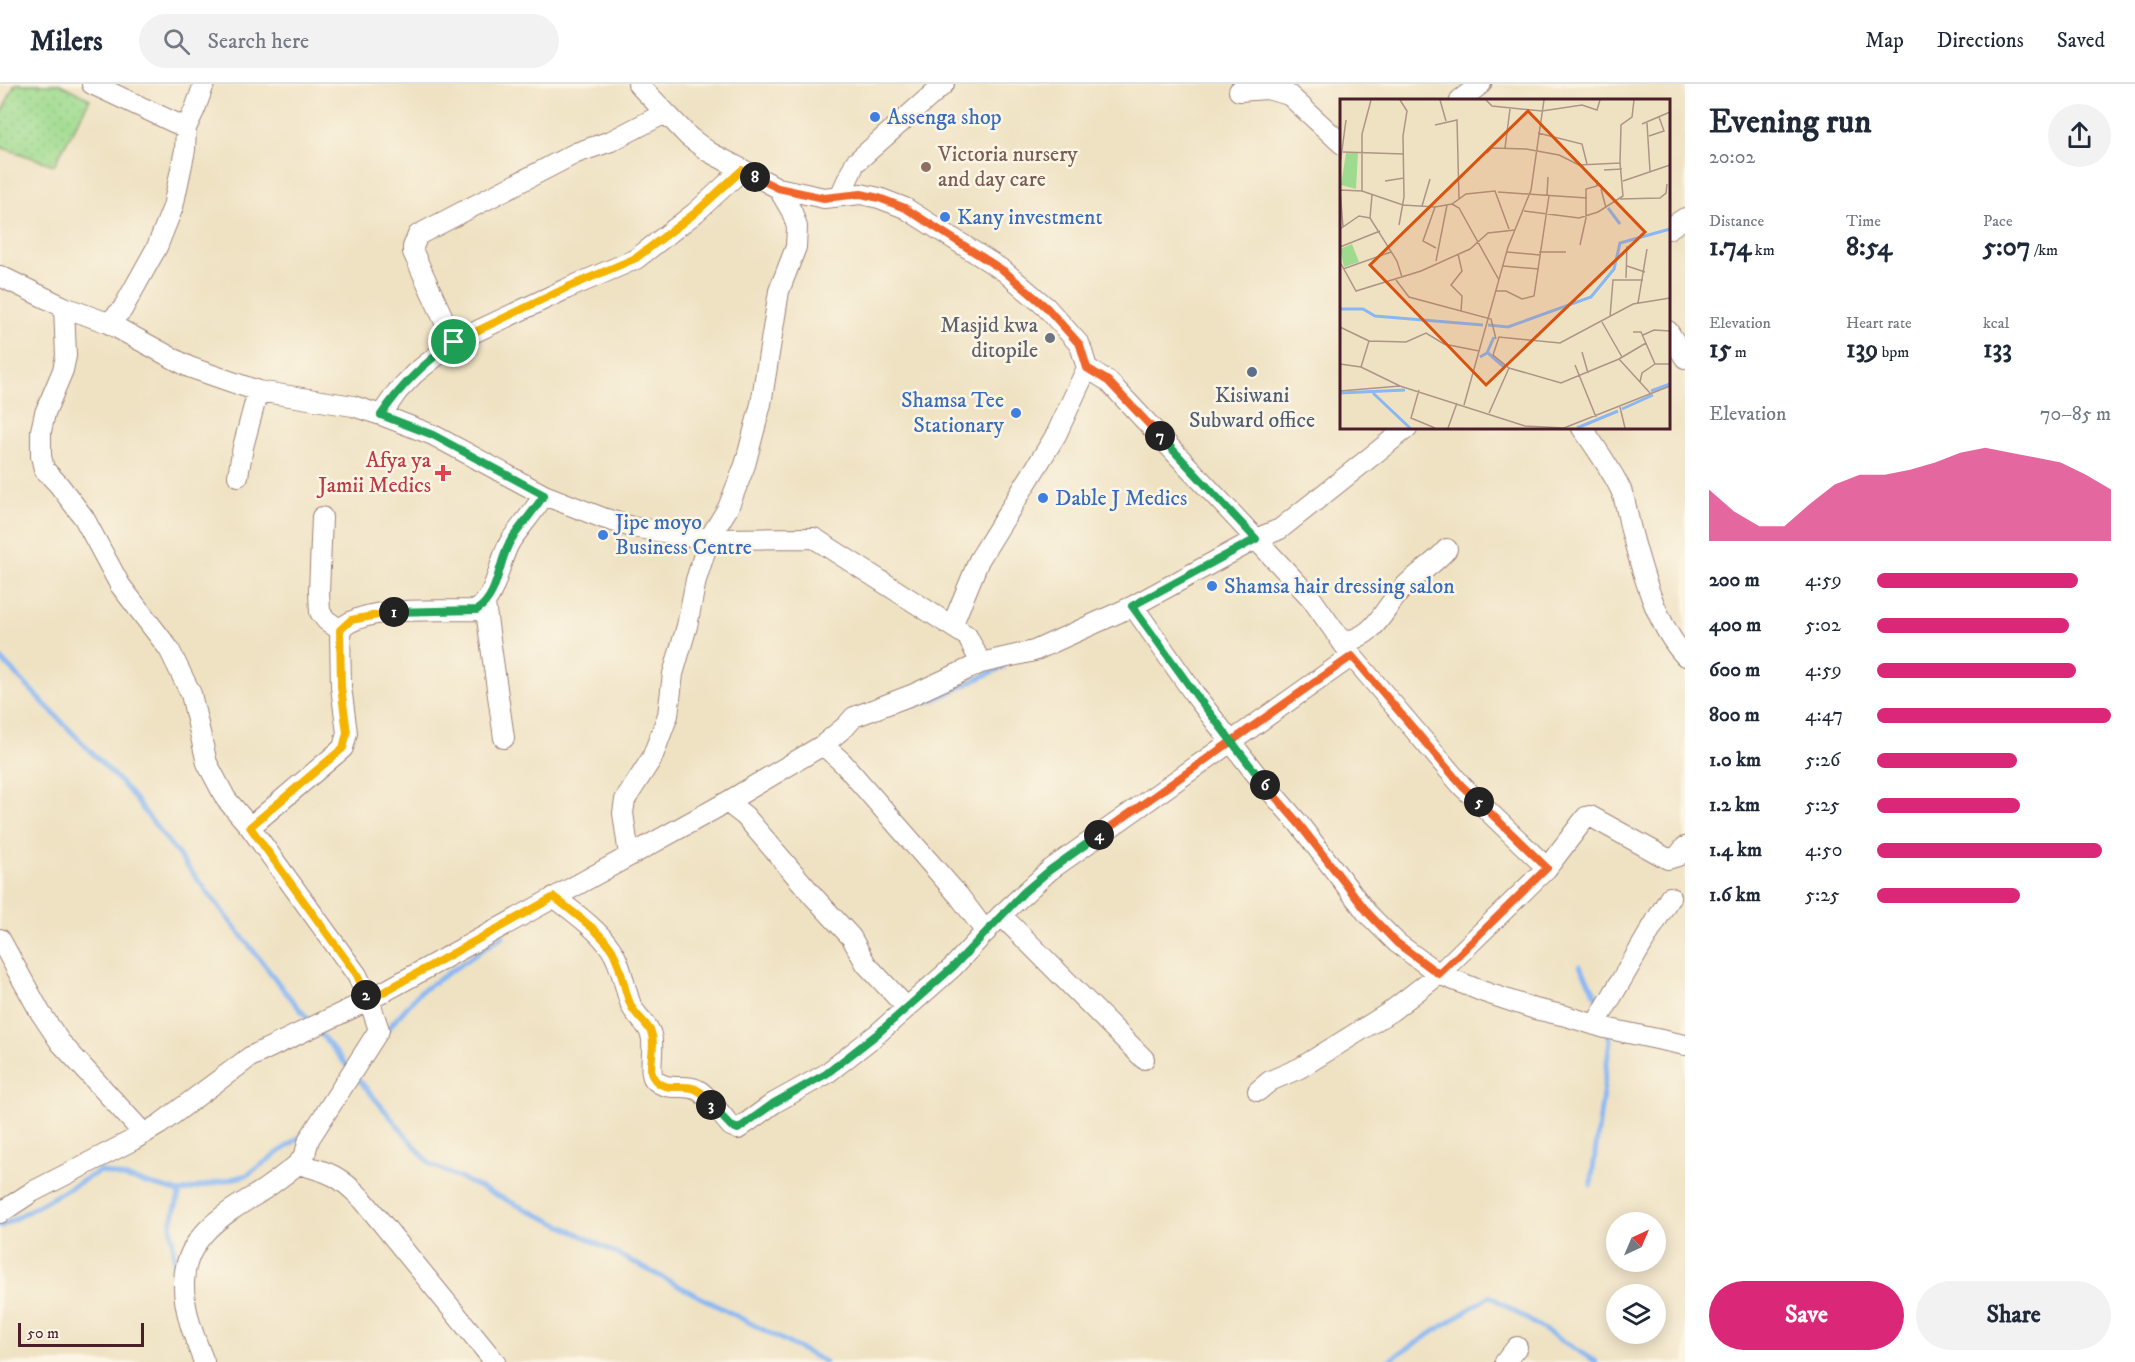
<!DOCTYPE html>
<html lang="en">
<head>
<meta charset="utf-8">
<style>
  :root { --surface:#fff; --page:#f2f2f3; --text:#1f2937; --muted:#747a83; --line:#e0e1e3; --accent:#db2777 }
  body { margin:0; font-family:"IM FELL DW Pica",serif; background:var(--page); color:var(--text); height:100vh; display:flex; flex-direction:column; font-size:22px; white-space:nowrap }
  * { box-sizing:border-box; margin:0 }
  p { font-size:20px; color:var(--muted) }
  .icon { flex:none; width:33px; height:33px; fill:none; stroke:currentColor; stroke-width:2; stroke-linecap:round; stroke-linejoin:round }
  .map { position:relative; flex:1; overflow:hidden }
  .drawer { display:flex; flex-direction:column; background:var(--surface); width:450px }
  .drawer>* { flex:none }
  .needle { width:39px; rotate:44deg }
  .tools { position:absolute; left:1606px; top:1128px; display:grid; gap:12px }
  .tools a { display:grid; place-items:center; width:60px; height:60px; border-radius:50%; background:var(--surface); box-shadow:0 3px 15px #0003; font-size:30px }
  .scale { position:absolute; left:18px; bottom:15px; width:126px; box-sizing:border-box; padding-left:6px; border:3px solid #4a1f2b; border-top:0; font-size:16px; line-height:21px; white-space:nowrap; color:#4a1f2b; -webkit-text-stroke:4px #fcf5e5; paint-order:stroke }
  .pin { position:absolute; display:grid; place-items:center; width:51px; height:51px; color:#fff; margin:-26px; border:3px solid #fff; border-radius:50%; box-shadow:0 2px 6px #0007 }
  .km { position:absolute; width:30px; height:30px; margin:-15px; border-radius:50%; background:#222; color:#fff; font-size:16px; line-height:30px; text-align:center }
  .round { display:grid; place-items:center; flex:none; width:63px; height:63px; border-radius:32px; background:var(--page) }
  .summary { display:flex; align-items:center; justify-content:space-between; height:102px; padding:0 24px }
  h1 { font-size:33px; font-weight:700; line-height:45px }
  .stats { display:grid; grid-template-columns:repeat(3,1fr); gap:9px; height:102px; padding:6px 24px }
  .stats div { display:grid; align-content:center }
  .stats b { font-size:26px; font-weight:700 }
  .stats small { font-size:16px; font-weight:400 }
  .stats p { font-size:16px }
  .chart { height:168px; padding:12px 24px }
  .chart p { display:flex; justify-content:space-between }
  .chart svg { width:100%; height:108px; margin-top:6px; fill:var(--accent); opacity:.7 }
  .action { display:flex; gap:12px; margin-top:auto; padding:12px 24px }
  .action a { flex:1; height:69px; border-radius:36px; background:var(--accent); color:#fff; font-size:24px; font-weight:700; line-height:69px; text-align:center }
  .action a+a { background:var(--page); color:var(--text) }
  ul { padding:0 24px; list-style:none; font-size:20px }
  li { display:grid; grid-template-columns:96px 72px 1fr; align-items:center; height:45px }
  li i { height:15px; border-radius:8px; background:var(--accent) }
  header { display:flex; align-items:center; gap:36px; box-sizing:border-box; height:84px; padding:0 30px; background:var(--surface); border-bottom:2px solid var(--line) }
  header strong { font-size:28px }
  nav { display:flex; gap:33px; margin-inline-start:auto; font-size:21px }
  .search { width:420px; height:54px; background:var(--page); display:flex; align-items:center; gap:15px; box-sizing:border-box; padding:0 21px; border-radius:33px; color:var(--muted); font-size:22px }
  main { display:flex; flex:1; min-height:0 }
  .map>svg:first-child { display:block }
  .park { fill:url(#park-dots); stroke:#747d5d; stroke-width:1.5 }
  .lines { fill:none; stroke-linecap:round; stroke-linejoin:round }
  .stream { stroke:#88b7f3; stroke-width:5 }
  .street-casing { stroke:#9c8077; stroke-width:22 }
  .street { stroke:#fff; stroke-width:20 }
  .split-1-casing { stroke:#fff; stroke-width:12 }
  .split-2-casing { stroke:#fff; stroke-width:12 }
  .split-3-casing { stroke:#fff; stroke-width:12 }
  .split-4-casing { stroke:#fff; stroke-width:12 }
  .split-5-casing { stroke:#fff; stroke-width:12 }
  .split-6-casing { stroke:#fff; stroke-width:12 }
  .split-7-casing { stroke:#fff; stroke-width:12 }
  .split-8-casing { stroke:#fff; stroke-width:12 }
  .split-9-casing { stroke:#fff; stroke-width:12 }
  .split-1 { stroke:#22a559; stroke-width:8 }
  .split-2 { stroke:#f5b400; stroke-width:8 }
  .split-3 { stroke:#f5b400; stroke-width:8 }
  .split-4 { stroke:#22a559; stroke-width:8 }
  .split-5 { stroke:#f0652b; stroke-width:8 }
  .split-6 { stroke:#f0652b; stroke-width:8 }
  .split-7 { stroke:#22a559; stroke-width:8 }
  .split-8 { stroke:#f0652b; stroke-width:8 }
  .split-9 { stroke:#f5b400; stroke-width:8 }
  .shop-dot { fill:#3f7fe0; stroke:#fcf5e5; stroke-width:2 }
  .education-dot { fill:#8d6e63; stroke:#fcf5e5; stroke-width:2 }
  .worship-dot { fill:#6b7280; stroke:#fcf5e5; stroke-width:2 }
  .service-dot { fill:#5c6f8a; stroke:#fcf5e5; stroke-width:2 }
  .health-dot { fill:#e0444e; stroke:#fcf5e5; stroke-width:2 }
  .labels { text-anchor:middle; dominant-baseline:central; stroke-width:5; stroke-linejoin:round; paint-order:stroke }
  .shop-label { font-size:22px; fill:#366cbe; stroke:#fcf5e5; text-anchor:start }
  .education-label { font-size:22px; fill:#785e54; stroke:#fcf5e5; text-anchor:start }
  .worship-label { font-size:22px; fill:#5b616d; stroke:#fcf5e5; text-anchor:end }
  .service-label { font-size:22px; fill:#4e5e75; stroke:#fcf5e5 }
  .health-label { font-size:22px; fill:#be3a42; stroke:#fcf5e5; text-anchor:end }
  .inset-river { fill:none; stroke:#88b7f3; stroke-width:3 }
  .inset-road { fill:none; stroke:#ad9486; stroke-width:1.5 }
  .view { fill:#d8530f; fill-opacity:0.15; stroke:#d8530f; stroke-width:3 }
  .inset-edge { fill:none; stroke:#4a1f2b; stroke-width:3 }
</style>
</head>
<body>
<header>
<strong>Milers</strong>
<div class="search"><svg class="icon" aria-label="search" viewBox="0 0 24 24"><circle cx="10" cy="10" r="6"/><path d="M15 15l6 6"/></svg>Search here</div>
<nav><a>Map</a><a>Directions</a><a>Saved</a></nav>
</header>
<main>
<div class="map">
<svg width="1685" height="1278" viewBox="0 0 1685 1278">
  <defs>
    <pattern id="park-dots" width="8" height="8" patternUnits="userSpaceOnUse" patternTransform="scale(1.5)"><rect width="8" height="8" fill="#9fdb8f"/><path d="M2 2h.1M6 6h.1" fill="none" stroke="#8abc7c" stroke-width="1.8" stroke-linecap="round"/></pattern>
  </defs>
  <rect width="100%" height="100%" fill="#fcf5e5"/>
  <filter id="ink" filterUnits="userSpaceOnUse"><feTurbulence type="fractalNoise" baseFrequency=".0167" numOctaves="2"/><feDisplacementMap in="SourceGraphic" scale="12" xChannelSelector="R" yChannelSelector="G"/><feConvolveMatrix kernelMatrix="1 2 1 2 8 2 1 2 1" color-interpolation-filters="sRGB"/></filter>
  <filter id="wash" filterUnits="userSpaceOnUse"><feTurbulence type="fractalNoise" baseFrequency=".008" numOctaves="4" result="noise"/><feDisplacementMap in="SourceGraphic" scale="24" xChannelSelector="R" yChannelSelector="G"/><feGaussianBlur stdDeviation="1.35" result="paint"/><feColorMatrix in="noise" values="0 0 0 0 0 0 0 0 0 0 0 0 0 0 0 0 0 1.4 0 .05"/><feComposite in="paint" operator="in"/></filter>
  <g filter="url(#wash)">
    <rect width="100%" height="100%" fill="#efe2c3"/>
    <path class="park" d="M15 0H60L90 15 54 81 0 63V32Z"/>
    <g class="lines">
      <path class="stream" d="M0 574 127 705 283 905 349 984
        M909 622 933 616 1003 583
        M1580 882 1601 920
        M385 948 420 908 503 852
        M355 991 430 1080 579 1150 825 1278
        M1591 1101 1610 956 1608 949
        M0 1143 100 1087 180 1108 247 1091 303 1051 305 1052
        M176 1192 171 1140 180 1108
        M1386 1278 1490 1212 1596 1278"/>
    </g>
  </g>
  <g filter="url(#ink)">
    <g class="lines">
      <g class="street-casing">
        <path id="street" d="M92 0 186 44
          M638 0 689 53 709 68 778 104 824 114 861 110 879 114 905 124 1004 187 1046 223 1080 261 1087 284 1056 351 979 476 952 542
          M1239 7 1267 5 1289 11 1342 60
          M1460 16 1481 0
          M840 112 855 79 944 0
          M1668 145 1685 134
          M0 192 64 223 108 239 189 283 258 307 353 322 381 331 433 351 544 411 603 434 632 443 709 455 814 454 967 552 981 579
          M64 223 66 272 63 286 45 329 41 347V372L44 385 59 401 84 434 120 501 169 565 191 610 207 679 226 715 250 743 357 891 369 916 379 946 309 1055 305 1070 298 1080
          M108 239 122 226 157 163 173 123 185 66 186 44 195 25 204 0
          M1668 247 1685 274
          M454 258 413 168V163L418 151 576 69 611 57 665 29
          M1087 284 1108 297 1311 514 1352 572 1462 702 1547 784
          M381 331 397 308 414 290 454 258 566 205 636 175 695 129 742 86
          M1582 344C1593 359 1613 389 1621 406 1626 418 1628 434 1631 446 1642 487 1656 541 1685 572
          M238 392 243 363 258 307
          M322 433 319 508 320 528 326 536 340 546
          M485 520 504 654
          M1133 522 1195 611 1255 689 1299 740 1367 829 1397 859 1439 890 1484 908 1535 925 1566 932 1605 944 1685 961
          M1342 558C1380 552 1382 523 1407 500 1420 488 1435 479 1447 465
          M823 661 842 678 959 812 986 848
          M727 718 745 732 814 813 851 853 866 880 907 924
          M250 743 343 664 347 649 341 603 340 546C363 520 442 528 477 526 499 509 497 478 511 456 522 441 534 427 544 411
          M629 771 623 729 625 716 652 674 668 631 673 590 687 542 696 496 709 455 728 424 745 381 761 320 779 207 796 163 797 143 792 128 778 104
          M554 813C572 827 598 845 611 865 622 881 624 903 631 921 635 932 648 939 651 951 655 963 648 987 654 995 668 1010 687 997 701 1008 711 1016 722 1032 731 1042L738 1045 774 1019 826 990 876 951 953 883 1001 831 1050 786 1352 572
          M1001 831 1144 975
          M0 855 40 928 60 958 144 1050
          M1595 941 1670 813
          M1258 1007 1270 997 1300 984 1390 928 1439 890 1547 784 1586 733 1590 732 1668 775 1678 772 1685 763
          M0 1129 32 1108 133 1056 160 1040 250 973 369 916 727 718 823 661 846 642 854 633 914 610 981 579 1034 567 1133 522 1256 455 1280 445 1407 344
          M204 1278C194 1253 183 1225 184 1198 185 1153 224 1130 257 1110 272 1101 285 1090 298 1080 330 1088 340 1092 363 1116L495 1278
          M1505 1278 1517 1263"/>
      </g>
      <use href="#street" class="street"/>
    </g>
  </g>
  <g class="lines" filter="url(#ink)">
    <g class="split-1-casing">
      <path id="split-1" d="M394 528 477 526C500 510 497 479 511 456 521 441 534 427 544 411L433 351 381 331C401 301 425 278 454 258"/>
    </g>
    <g class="split-2-casing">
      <path id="split-2" d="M366 911 357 891 250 743 343 664 347 649 341 603 340 546 351 536 394 528"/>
    </g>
    <g class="split-3-casing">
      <path id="split-3" d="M366 911 369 916 554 813C571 827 600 847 612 866 622 883 623 904 631 922 636 932 646 938 651 948 657 962 647 983 653 993 664 1011 685 997 699 1007 704 1010 708 1016 711 1021"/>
    </g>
    <g class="split-4-casing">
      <path id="split-4" d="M711 1021 731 1042 738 1045 774 1019 826 990 876 951 953 883 1024 808 1050 786 1099 751"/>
    </g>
    <g class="split-5-casing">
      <path id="split-5" d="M1099 751 1352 572 1462 702 1479 718"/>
    </g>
    <g class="split-6-casing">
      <path id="split-6" d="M1265 701 1299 740 1368 829 1397 859 1439 890 1547 784 1479 718"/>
    </g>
    <g class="split-7-casing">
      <path id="split-7" d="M1160 352 1256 455 1132 522 1196 611 1265 701"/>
    </g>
    <g class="split-8-casing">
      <path id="split-8" d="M755 93 778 104 824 114 861 110 879 114 905 124 1004 187 1046 223 1080 261 1087 284 1108 297 1160 352"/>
    </g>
    <g class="split-9-casing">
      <path id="split-9" d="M454 258 566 204 636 174 695 129 742 86 755 93"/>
    </g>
    <use href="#split-1" class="split-1"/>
    <use href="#split-2" class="split-2"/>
    <use href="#split-3" class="split-3"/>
    <use href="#split-4" class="split-4"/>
    <use href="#split-5" class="split-5"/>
    <use href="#split-6" class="split-6"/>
    <use href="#split-7" class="split-7"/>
    <use href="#split-8" class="split-8"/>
    <use href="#split-9" class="split-9"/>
  </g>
  <g class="shop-dot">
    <circle cx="875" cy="33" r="6"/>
    <circle cx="945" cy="133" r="6"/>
    <circle cx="1016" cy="329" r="6"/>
    <circle cx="1043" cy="414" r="6"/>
    <circle cx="603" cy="451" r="6"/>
    <circle cx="1212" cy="502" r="6"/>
  </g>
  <circle class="education-dot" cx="926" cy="83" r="6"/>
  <circle class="worship-dot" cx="1050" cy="254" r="6"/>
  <circle class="service-dot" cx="1252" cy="288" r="6"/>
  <path class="health-dot" d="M440 380h6v6h6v6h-6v6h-6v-6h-6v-6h6z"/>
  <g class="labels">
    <g class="shop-label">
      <text x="887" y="33">Assenga shop</text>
      <text x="957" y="133">Kany investment</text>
      <text x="1004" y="316" text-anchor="end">Shamsa Tee<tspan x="1004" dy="25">Stationary</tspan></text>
      <text x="1055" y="414">Dable J Medics</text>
      <text x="615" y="438">Jipe moyo<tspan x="615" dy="25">Business Centre</tspan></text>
      <text x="1224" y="502">Shamsa hair dressing salon</text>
    </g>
    <g class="education-label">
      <text x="938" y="70">Victoria nursery<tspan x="938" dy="25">and day care</tspan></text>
    </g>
    <g class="worship-label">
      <text x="1038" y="241">Masjid kwa<tspan x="1038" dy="25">ditopile</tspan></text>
    </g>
    <g class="service-label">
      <text x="1252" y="311">Kisiwani<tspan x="1252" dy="25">Subward office</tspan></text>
    </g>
    <g class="health-label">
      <text x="431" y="376">Afya ya<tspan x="431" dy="25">Jamii Medics</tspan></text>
    </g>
  </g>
  <g transform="translate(1340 15)">
    <rect width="330" height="330" fill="#efe2c3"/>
    <path d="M6 54H18L16 90 1 86Z" fill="#9fdb8f"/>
    <path d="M12 145 19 163 4 168 0 150Z" fill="#9fdb8f"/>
    <path class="inset-river" d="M268 109 280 125M0 210H23L35 217 143 226M148 226 168 228 251 198 274 170 280 144 330 130M148 254 164 268M140 258 147 254 154 238M311 292 330 285M0 294 65 291M33 294 70 329M282 310 313 296M237 329 278 312"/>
    <path class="inset-road" d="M100 1 106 22M146 1 152 7 202 12 242 6 257 11 260 1M307 24 310 72M302 25 330 13M95 26 117 21 119 100M198 34 242 45 247 65M309 37 324 32 319 18M165 49 170 10M3 53 64 55M147 54 152 49 186 50 219 56 239 66 280 64 283 97 258 113 239 119 184 112M280 64 281 26 292 18 294 1M0 66 6 21M264 71 282 70M45 82 64 79M283 82 330 66M261 90 266 109M0 91 22 92 63 106 95 108 112 105 126 95 155 92 169 130M0 91 3 128M22 92V35L31 1M158 93 247 99M207 96 208 78M280 100 320 99 326 94 327 85M112 105 119 109 159 181M82 107 90 80M95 108 83 142 96 149M30 119 32 96M59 126 64 98 63 37 67 12 60 1M0 130 19 117 30 119 57 162 62 178M240 146 246 119V90L257 87V81M0 148 40 132M167 153 200 156M199 153H226M118 155 122 172 111 186 122 197 121 213M96 162 107 106M0 163 16 192 81 172 130 150 148 134 175 131M163 167 199 170M287 167 305 173M3 170 51 153M286 179 287 147M56 181 69 198 151 220 156 240M156 192H166L182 200 194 197 209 97M298 204 307 150M270 218 273 181H303M262 223 282 258M0 228 29 242 21 268M293 233H301L315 265H330M303 236 314 231 330 232M29 242 66 243 86 234 104 245 139 252M306 244 279 260 221 284 169 269 153 256 159 238 220 244 293 205 330 199M242 253 248 274M279 260 310 294M0 265 21 268 60 287M235 266 256 318M300 283 302 274 315 265M79 291 71 319 95 329M0 292 60 287 185 327 224 329 330 287M124 306 168 148 191 91 204 1M280 308 285 329M149 314 169 269M108 329 117 304"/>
    <path class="view" d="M188 12 305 133 146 286 30 166Z"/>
    <rect width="330" height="330" class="inset-edge"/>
  </g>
</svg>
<div class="tools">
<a><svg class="needle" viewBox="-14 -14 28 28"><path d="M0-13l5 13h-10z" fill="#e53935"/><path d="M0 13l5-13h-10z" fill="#747a83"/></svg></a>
<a><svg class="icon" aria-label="layers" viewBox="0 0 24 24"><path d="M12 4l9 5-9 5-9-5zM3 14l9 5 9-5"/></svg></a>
</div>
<div class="scale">50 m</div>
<div class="pin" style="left:454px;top:258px;background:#1e9e55"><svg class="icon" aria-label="arrive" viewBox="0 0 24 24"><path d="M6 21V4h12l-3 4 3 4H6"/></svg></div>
<b class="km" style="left:394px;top:528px">1</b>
<b class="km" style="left:366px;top:911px">2</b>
<b class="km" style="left:711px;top:1021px">3</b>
<b class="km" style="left:1099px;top:751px">4</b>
<b class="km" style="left:1479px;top:718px">5</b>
<b class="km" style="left:1265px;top:701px">6</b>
<b class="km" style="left:1160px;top:352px">7</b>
<b class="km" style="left:755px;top:93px">8</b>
</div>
<section class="drawer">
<div class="summary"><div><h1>Evening run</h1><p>20:02</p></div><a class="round"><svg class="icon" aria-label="share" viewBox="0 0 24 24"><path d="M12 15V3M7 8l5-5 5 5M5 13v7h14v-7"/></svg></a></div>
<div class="stats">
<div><p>Distance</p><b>1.74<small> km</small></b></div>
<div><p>Time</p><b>8:54</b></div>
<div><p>Pace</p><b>5:07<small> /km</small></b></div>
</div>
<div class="stats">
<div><p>Elevation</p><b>15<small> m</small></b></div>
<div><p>Heart rate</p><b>139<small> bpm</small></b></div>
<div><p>kcal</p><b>133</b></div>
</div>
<div class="chart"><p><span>Elevation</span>70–85 m</p>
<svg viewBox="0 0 160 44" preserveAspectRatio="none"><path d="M0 44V23L10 32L20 38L30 38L40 29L50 21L60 17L70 17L80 15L90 12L100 8L110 6L120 8L130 10L140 12L150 17L160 23V44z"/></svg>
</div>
<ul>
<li><b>200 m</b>4:59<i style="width:86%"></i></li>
<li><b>400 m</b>5:02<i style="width:82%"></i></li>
<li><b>600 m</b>4:59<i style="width:85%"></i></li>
<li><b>800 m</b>4:47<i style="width:100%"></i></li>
<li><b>1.0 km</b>5:26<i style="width:60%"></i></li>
<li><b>1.2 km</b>5:25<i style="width:61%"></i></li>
<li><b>1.4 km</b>4:50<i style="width:96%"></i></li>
<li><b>1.6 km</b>5:25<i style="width:61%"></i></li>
</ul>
<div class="action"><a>Save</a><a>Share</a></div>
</section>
</main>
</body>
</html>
